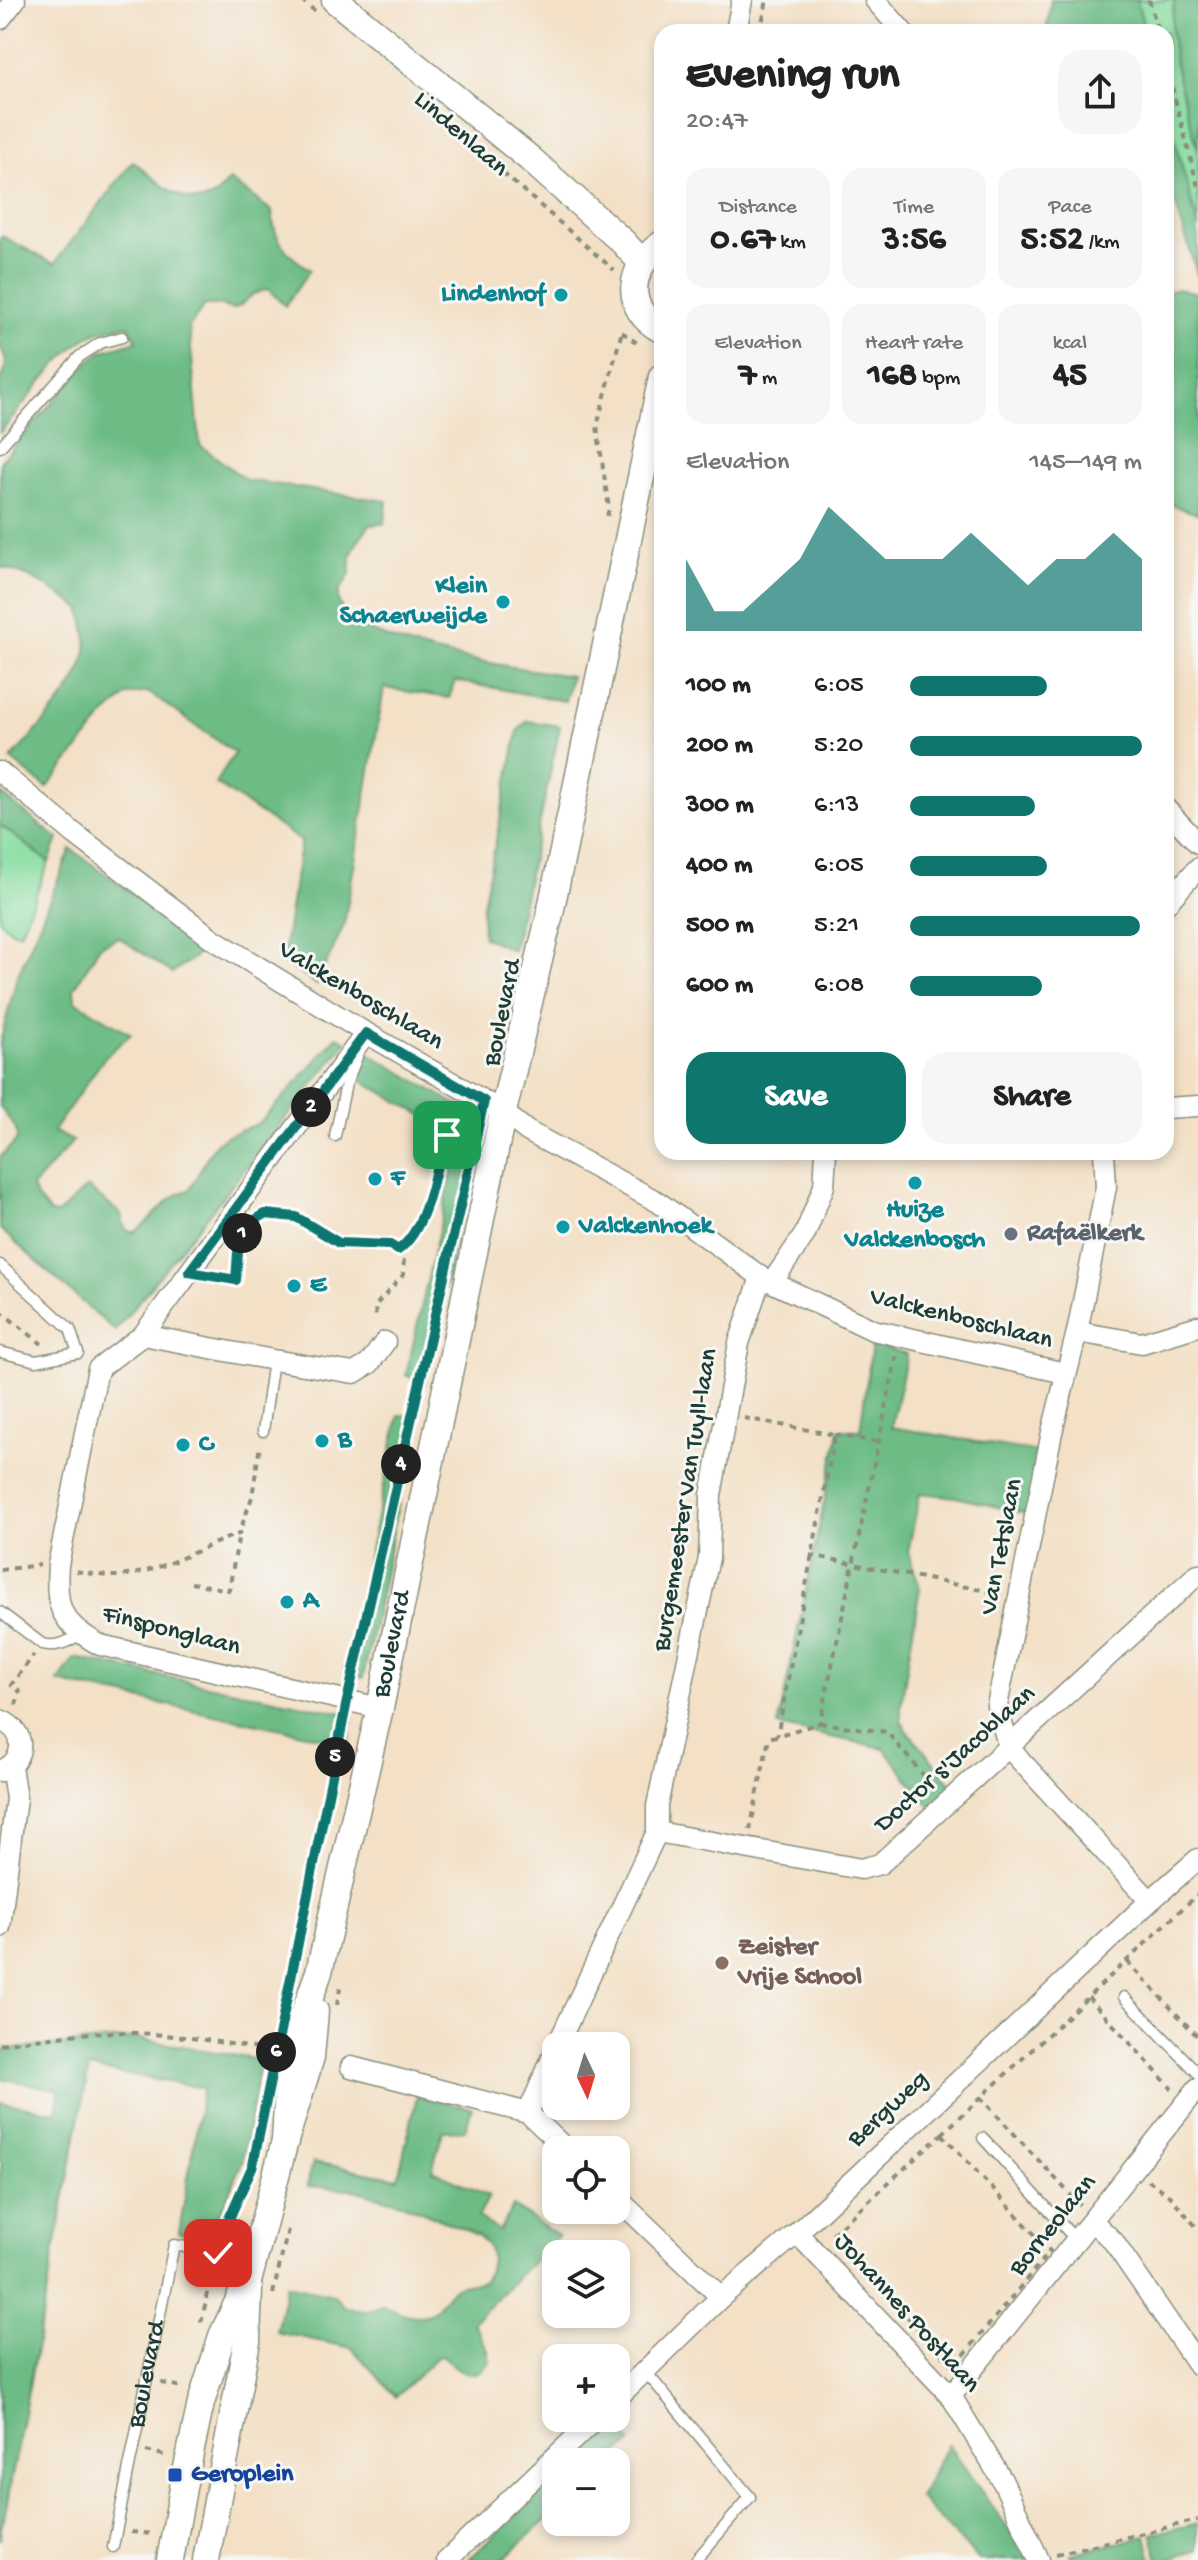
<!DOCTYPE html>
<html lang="en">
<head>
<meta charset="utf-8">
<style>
  :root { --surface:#fff; --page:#f6f6f6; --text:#222; --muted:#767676; --accent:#0f766e }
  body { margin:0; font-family:"Gochi Hand",sans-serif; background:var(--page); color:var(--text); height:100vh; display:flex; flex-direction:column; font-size:30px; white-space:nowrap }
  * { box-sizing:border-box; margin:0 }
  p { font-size:26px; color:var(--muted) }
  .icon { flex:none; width:44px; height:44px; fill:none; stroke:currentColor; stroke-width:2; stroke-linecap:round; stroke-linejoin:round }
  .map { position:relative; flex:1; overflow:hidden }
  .panel { position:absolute; left:654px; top:24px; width:520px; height:1136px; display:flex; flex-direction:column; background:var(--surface); border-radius:24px; box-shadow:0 4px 12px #0003 }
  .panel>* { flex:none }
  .needle { width:52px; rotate:176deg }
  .fabs { position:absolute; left:542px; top:2032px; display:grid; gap:16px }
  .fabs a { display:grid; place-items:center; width:88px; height:88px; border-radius:16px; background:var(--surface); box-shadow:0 4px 12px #0003; font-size:40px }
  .pin { position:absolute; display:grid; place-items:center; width:68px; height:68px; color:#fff; margin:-34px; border-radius:16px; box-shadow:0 4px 12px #0006 }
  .km { position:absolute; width:40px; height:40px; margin:-20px; border-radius:50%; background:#222; color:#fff; font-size:22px; line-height:40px; text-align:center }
  .round { display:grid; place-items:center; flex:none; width:84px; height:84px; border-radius:24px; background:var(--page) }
  .head { display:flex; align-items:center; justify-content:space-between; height:136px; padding:0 32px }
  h1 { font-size:44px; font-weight:700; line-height:60px }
  .stats { display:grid; grid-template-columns:repeat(3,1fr); gap:12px; height:136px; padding:8px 32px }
  .stats div { display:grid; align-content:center; border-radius:20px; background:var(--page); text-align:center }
  .stats b { font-size:34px; font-weight:700 }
  .stats small { font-size:22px; font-weight:400 }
  .stats p { font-size:22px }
  .chart { height:224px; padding:16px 32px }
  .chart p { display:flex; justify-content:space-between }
  .chart svg { width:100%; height:144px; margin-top:8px; fill:var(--accent); opacity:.7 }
  .action { display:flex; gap:16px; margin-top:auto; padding:16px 32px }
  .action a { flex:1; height:92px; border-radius:24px; background:var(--accent); color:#fff; font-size:32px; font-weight:700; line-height:92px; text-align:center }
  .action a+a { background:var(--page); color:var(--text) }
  ul { padding:0 32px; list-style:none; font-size:26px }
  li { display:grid; grid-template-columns:128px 96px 1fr; align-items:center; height:60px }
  li i { height:20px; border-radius:10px; background:var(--accent) }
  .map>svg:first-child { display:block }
  .green { fill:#87dda0; stroke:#538d6a; stroke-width:2 }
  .forest { fill:#6dbc86; stroke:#467c5d; stroke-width:2 }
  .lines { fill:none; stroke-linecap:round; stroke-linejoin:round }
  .service-casing { stroke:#898e7d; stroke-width:13 }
  .minor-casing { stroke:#898e7d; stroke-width:23 }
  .tertiary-casing { stroke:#898e7d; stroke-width:29 }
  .path { stroke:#898e7d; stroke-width:4; stroke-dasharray:6 6; stroke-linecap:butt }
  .service { stroke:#fff; stroke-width:10 }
  .minor { stroke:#fff; stroke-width:20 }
  .tertiary { stroke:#fff; stroke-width:26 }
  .route-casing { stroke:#fff; stroke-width:16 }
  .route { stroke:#0f766e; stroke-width:10 }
  .culture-dot { fill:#0f9aa8; stroke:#f6f6f2; stroke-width:3 }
  .worship-dot { fill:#6b7280; stroke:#f6f6f2; stroke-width:3 }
  .education-dot { fill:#8d6e63; stroke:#f6f6f2; stroke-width:3 }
  .transit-dot { fill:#1a4fb4; stroke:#f6f6f2; stroke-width:3 }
  .labels { text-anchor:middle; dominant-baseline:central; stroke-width:6; stroke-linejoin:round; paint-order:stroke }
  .street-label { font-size:26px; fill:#1f3d34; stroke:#f6f6f2 }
  .culture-label { font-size:26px; font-weight:bold; fill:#0d838f; stroke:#f6f6f2; text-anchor:start }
  .worship-label { font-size:26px; font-weight:bold; fill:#5b616d; stroke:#f6f6f2; text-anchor:start }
  .education-label { font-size:26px; font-weight:bold; fill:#785e54; stroke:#f6f6f2; text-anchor:start }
  .transit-label { font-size:26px; font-weight:bold; fill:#164399; stroke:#f6f6f2; text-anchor:start }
</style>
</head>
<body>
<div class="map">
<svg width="1198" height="2560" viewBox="0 0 1198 2560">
  <rect width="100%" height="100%" fill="#f6f6f2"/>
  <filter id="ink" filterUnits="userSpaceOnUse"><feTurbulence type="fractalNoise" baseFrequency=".0125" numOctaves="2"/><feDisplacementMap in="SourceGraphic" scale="16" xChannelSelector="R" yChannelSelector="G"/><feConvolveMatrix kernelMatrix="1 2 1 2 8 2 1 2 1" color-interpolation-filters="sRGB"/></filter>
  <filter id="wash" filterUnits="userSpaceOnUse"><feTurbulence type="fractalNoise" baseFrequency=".006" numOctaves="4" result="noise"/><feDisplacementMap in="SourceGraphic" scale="32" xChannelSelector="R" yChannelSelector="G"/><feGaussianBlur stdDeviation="1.8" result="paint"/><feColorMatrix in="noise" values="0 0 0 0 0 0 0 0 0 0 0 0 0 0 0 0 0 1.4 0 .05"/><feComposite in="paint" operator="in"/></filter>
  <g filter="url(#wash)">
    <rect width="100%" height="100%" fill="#f3e0c6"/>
    <path class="green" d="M1137 0H1175L1171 31 1174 60 1198 150V226L1166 108V32H1145Z
      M0 825 49 862 20 933 14 932 0 921Z"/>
    <path class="forest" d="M1051 0H1137L1145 32H1046Z
      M1175 0H1198V150C1186 103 1163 49 1175 0Z
      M1166 108 1198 226V277L1166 173Z
      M133 161C151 175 179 205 205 200 216 198 223 187 230 180L272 211C273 240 287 255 310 270L285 306 268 289 253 294 240 306 232 309 218 305H205L189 327 200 445 246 480 387 501 385 523 370 525C362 535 354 544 351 557 350 563 352 569 349 575 345 587 332 591 341 607 363 650 523 668 571 676L565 701 455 681 449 698 384 688 344 925 317 985 282 961 301 841 215 783 235 753 148 692 127 695 105 715 47 788 11 759C35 731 80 689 86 652 88 638 84 623 81 609 55 591 31 574 0 567V462L90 360 103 351 137 341 128 325C114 328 98 330 86 338 58 356 23 406 0 433V381L4 374 6 362 0 344V239L2 236 54 264Z
      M1178 289 1198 293V514L1177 507 1166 501V292Z
      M527 721 560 726 513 950 483 937 482 909 518 731Z
      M0 793 58 839 49 862 0 825Z
      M71 849 207 948 172 973 118 937 100 946 74 989 75 1001 131 1034 105 1057 53 1131 73 1141 32 1187 36 1197 50 1213 58 1214 87 1187 121 1214 125 1229 133 1233C155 1221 164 1196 189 1190 200 1175 204 1156 218 1142 229 1130 249 1132 262 1120 288 1094 313 1064 337 1036L347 1042 115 1331 0 1229V1157L17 1140 16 1129 0 1107V1043L17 977Z
      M367 1052 481 1119 424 1384 406 1375 453 1168 454 1145 443 1127 356 1077Z
      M872 1344 907 1354 891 1427 1042 1453 1031 1515 956 1497 920 1493 908 1552 920 1587 901 1705V1721L906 1729 953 1786 930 1807 884 1748 778 1726 839 1430H860Z
      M399 1415H417L363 1678 344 1670Z
      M75 1658 353 1715 349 1743 58 1682Z
      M135 2038 261 2060 242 2161 210 2239 179 2233 203 2088 89 2068 0 2540V2175L2 2162 0 2161V2102L56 2112 60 2090 0 2078V2050Z
      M417 2096 472 2108 465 2130 443 2131 432 2170 489 2196 478 2217 499 2231 513 2206 558 2236 473 2322 487 2348 490 2361C471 2386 461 2370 442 2356L437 2357 396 2397 352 2348 276 2332 286 2285 333 2295 344 2306 356 2310H369L382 2305C396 2311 419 2322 432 2312 440 2306 444 2295 454 2288 463 2282 475 2284 485 2280 493 2262 495 2247 477 2235L402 2203 350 2189 307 2186 313 2162 398 2178Z
      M612 2423 631 2442 609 2462H572Z
      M948 2444 1024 2552 1029 2560H979L919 2498Z
      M556 2477V2511L502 2560H468Z
      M1198 2523V2550L1167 2560H1158L1152 2534Z
      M1146 2536 1152 2560H1072L1070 2554Z"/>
  </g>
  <g filter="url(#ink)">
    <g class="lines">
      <g class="service-casing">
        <g id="service">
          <path d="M0 447 79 357 100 343 122 337"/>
          <path d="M335 1136 346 1084 357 1057"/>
          <path d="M0 1265 70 1329 78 1353"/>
          <path d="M0 1352 36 1361 78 1353"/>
          <path d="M263 1431 273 1360"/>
          <path d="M0 1612 42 1644C57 1648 68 1642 80 1634"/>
          <path d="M1124 1997 1198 2073"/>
          <path d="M983 2138 1076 2240"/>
          <path d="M645 2371 750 2497 696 2560"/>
          <path id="s1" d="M113 2547 174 2245 252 2259"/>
        </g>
      </g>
      <g class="minor-casing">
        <path id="minor" d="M875 0 903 32
          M0 19 15 0
          M736 32 742 0
          M0 772 75 834 213 939 361 1030 503 1112 527 1131 658 1202 761 1277 873 1330 1065 1373
          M1166 809 1198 843
          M1166 904 1198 868
          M366 1033 143 1335 98 1369 58 1565C55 1609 61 1623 100 1645L380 1708
          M1166 1108 1198 1106
          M1104 1152 1106 1187 1077 1332 1052 1432 997 1706 1009 1748 1150 1901
          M773 1281 805 1234 824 1186 826 1152
          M1077 1332 1142 1343 1198 1326
          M143 1335 273 1360 354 1373 369 1364 385 1342
          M0 1720C27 1730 27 1761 0 1771
          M657 1832 861 1869 880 1864 1198 1574
          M0 1927 16 1798 11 1766
          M557 2046 657 1832V1806L709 1558 711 1495 739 1343 761 1277
          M351 2067 528 2113 567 2150
          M528 2113 556 2049
          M616 2197 721 2297
          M1092 2221 1113 2241 1198 2365
          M797 2233 951 2396 1002 2480 1039 2560
          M951 2396 1198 2088
          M616 2399 721 2297 797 2233 1150 1901 1198 1859
          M447 2560 596 2418"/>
      </g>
      <g class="tertiary-casing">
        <g id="tertiary">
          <path d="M335 0 529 158 624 243 642 263"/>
          <path d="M662 244C628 267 622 309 662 330"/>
          <path id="s2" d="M285 2141 290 2053 319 1972 380 1708 503 1112 549 918 662 377"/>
          <path d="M170 2560 185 2477 201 2403 222 2336 249 2278 285 2141 311 2057 315 2011"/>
          <path d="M206 2560 247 2341 249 2289"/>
        </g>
      </g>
      <path class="path" d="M301 0 315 11
        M1149 0 1158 32
        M760 32 767 0
        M1166 64 1198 187
        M431 110 614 270
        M622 332 637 343
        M607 516 609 509 597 426 622 331
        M252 1222C290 1199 307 1231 339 1243 364 1253 385 1232 404 1258L403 1275 375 1306 376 1321
        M398 1250C426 1230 435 1174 442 1142L447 1135 444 1125 435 1126 430 1133 442 1142
        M209 1275 236 1280 238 1241
        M0 1311 42 1344
        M744 1418 835 1435 777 1736
        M835 1435 878 1442
        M810 1555 1001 1594
        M0 1570 40 1565
        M76 1571C93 1574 109 1578 126 1575 166 1570 202 1546 239 1534L252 1497 260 1445
        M191 1583 229 1590 239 1534
        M350 1684 439 1299
        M16 1705 20 1691 11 1685 34 1655
        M820 1723 887 1732 935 1789
        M750 1830 769 1738 820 1723 897 1354
        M1127 1961 1198 2037
        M292 1975 343 1720
        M1088 1997 1172 2089
        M337 2005 341 1983
        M0 2044C44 2038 91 2030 136 2033 181 2035 226 2043 270 2051
        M980 2097 1080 2205
        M942 2134 1050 2251 954 2367 831 2235Z
        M942 2134 1198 1894
        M1148 2180 1172 2198 1198 2229
        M222 2240 253 2165 262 2124
        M273 2294 289 2225
        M201 2322 215 2264
        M161 2383 183 2387
        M146 2451 168 2456
        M131 2532 154 2534
        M1056 2554 1198 2520"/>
      <use href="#service" class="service"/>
      <use href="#minor" class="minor"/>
      <use href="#tertiary" class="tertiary"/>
    </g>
  </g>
  <g class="lines" filter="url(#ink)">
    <g class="route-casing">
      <path id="route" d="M218 2253 228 2221 253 2165 347 1701 484 1101 366 1033 189 1272 236 1280 239 1238 248 1224 265 1214 296 1217 339 1243 390 1245 398 1250C426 1231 435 1173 442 1142L447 1135"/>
    </g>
    <use href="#route" class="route"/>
  </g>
  <g class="culture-dot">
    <circle cx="561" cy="295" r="8"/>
    <circle cx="503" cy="602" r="8"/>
    <circle cx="375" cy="1179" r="8"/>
    <circle cx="915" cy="1183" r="8"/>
    <circle cx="563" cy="1227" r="8"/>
    <circle cx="294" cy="1286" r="8"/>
    <circle cx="322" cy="1441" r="8"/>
    <circle cx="183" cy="1445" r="8"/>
    <circle cx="287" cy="1602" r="8"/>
  </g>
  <circle class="worship-dot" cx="1011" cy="1234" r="8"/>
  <circle class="education-dot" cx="722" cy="1963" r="8"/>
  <rect class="transit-dot" x="167" y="2467" width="16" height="16" rx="4"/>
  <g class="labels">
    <g class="street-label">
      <text transform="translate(460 135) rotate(41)">Lindenlaan</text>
      <text transform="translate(360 997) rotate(31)">Valckenboschlaan</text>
      <text transform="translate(504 1013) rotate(-78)">Boulevard</text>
      <text transform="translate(961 1320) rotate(14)">Valckenboschlaan</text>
      <text transform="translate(687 1500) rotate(-81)">Burgemeester Van Tuyll-laan</text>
      <text transform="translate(1003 1547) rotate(-79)">Van Tetslaan</text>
      <text transform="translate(171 1632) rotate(14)">Finsponglaan</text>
      <text stroke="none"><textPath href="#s2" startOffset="510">Boulevard</textPath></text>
      <text transform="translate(956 1760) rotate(-42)">Doctor s'Jacoblaan</text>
      <text transform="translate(889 2110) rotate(-43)">Bergweg</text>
      <text transform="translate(1054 2226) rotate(-51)">Borneolaan</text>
      <text transform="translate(906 2314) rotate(48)">Johannes Postlaan</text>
      <text stroke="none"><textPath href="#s1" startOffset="176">Boulevard</textPath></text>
    </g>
    <g class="culture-label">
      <text x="545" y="295" text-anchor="end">Lindenhof</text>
      <text x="487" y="587" text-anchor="end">Klein<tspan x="487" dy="30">Schaerweijde</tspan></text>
      <text x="391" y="1179">F</text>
      <text x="915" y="1211" text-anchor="middle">Huize<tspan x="915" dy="30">Valckenbosch</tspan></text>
      <text x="579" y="1227">Valckenhoek</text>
      <text x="310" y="1286">E</text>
      <text x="338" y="1441">B</text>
      <text x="199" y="1445">C</text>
      <text x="303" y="1602">A</text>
    </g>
    <g class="worship-label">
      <text x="1027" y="1234">Rafaëlkerk</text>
    </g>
    <g class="education-label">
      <text x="738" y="1948">Zeister<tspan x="738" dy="30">Vrije School</tspan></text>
    </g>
    <g class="transit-label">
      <text x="191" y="2475">Geroplein</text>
    </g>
  </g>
</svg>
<div class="fabs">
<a><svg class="needle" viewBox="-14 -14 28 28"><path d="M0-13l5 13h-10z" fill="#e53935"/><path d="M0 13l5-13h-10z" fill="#767676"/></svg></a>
<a><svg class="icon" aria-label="locate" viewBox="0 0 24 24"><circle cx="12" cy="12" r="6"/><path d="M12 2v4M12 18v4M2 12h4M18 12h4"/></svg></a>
<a><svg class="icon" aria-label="layers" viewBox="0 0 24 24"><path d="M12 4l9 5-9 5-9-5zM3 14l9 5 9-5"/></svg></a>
<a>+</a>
<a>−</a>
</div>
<div class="pin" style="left:447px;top:1135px;background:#1e9e55"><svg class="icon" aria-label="arrive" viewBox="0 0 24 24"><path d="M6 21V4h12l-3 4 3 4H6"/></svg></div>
<div class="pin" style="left:218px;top:2253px;background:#d93025"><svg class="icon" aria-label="check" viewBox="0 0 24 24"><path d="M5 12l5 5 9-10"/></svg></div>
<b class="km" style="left:242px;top:1233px">1</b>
<b class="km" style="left:311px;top:1107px">2</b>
<b class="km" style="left:401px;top:1464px">4</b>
<b class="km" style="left:335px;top:1757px">5</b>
<b class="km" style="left:276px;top:2052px">6</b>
<section class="panel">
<div class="head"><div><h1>Evening run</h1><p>20:47</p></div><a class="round"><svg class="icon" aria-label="share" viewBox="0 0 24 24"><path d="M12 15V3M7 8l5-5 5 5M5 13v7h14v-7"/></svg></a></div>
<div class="stats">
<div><p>Distance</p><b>0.67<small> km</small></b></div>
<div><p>Time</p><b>3:56</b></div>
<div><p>Pace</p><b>5:52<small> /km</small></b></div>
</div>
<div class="stats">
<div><p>Elevation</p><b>7<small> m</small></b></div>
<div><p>Heart rate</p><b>168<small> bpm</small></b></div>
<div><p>kcal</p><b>45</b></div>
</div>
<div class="chart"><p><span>Elevation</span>145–149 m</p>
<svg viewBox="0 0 160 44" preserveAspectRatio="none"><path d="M0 44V22L10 38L20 38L30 30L40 22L50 6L60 14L70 22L80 22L90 22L100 14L110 22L120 30L130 22L140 22L150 14L160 22V44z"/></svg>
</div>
<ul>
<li><b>100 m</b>6:05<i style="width:59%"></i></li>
<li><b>200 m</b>5:20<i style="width:100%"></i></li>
<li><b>300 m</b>6:13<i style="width:54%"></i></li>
<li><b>400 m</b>6:05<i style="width:59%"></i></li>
<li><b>500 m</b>5:21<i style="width:99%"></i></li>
<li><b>600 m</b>6:08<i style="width:57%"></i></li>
</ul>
<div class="action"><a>Save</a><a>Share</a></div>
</section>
</div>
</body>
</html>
